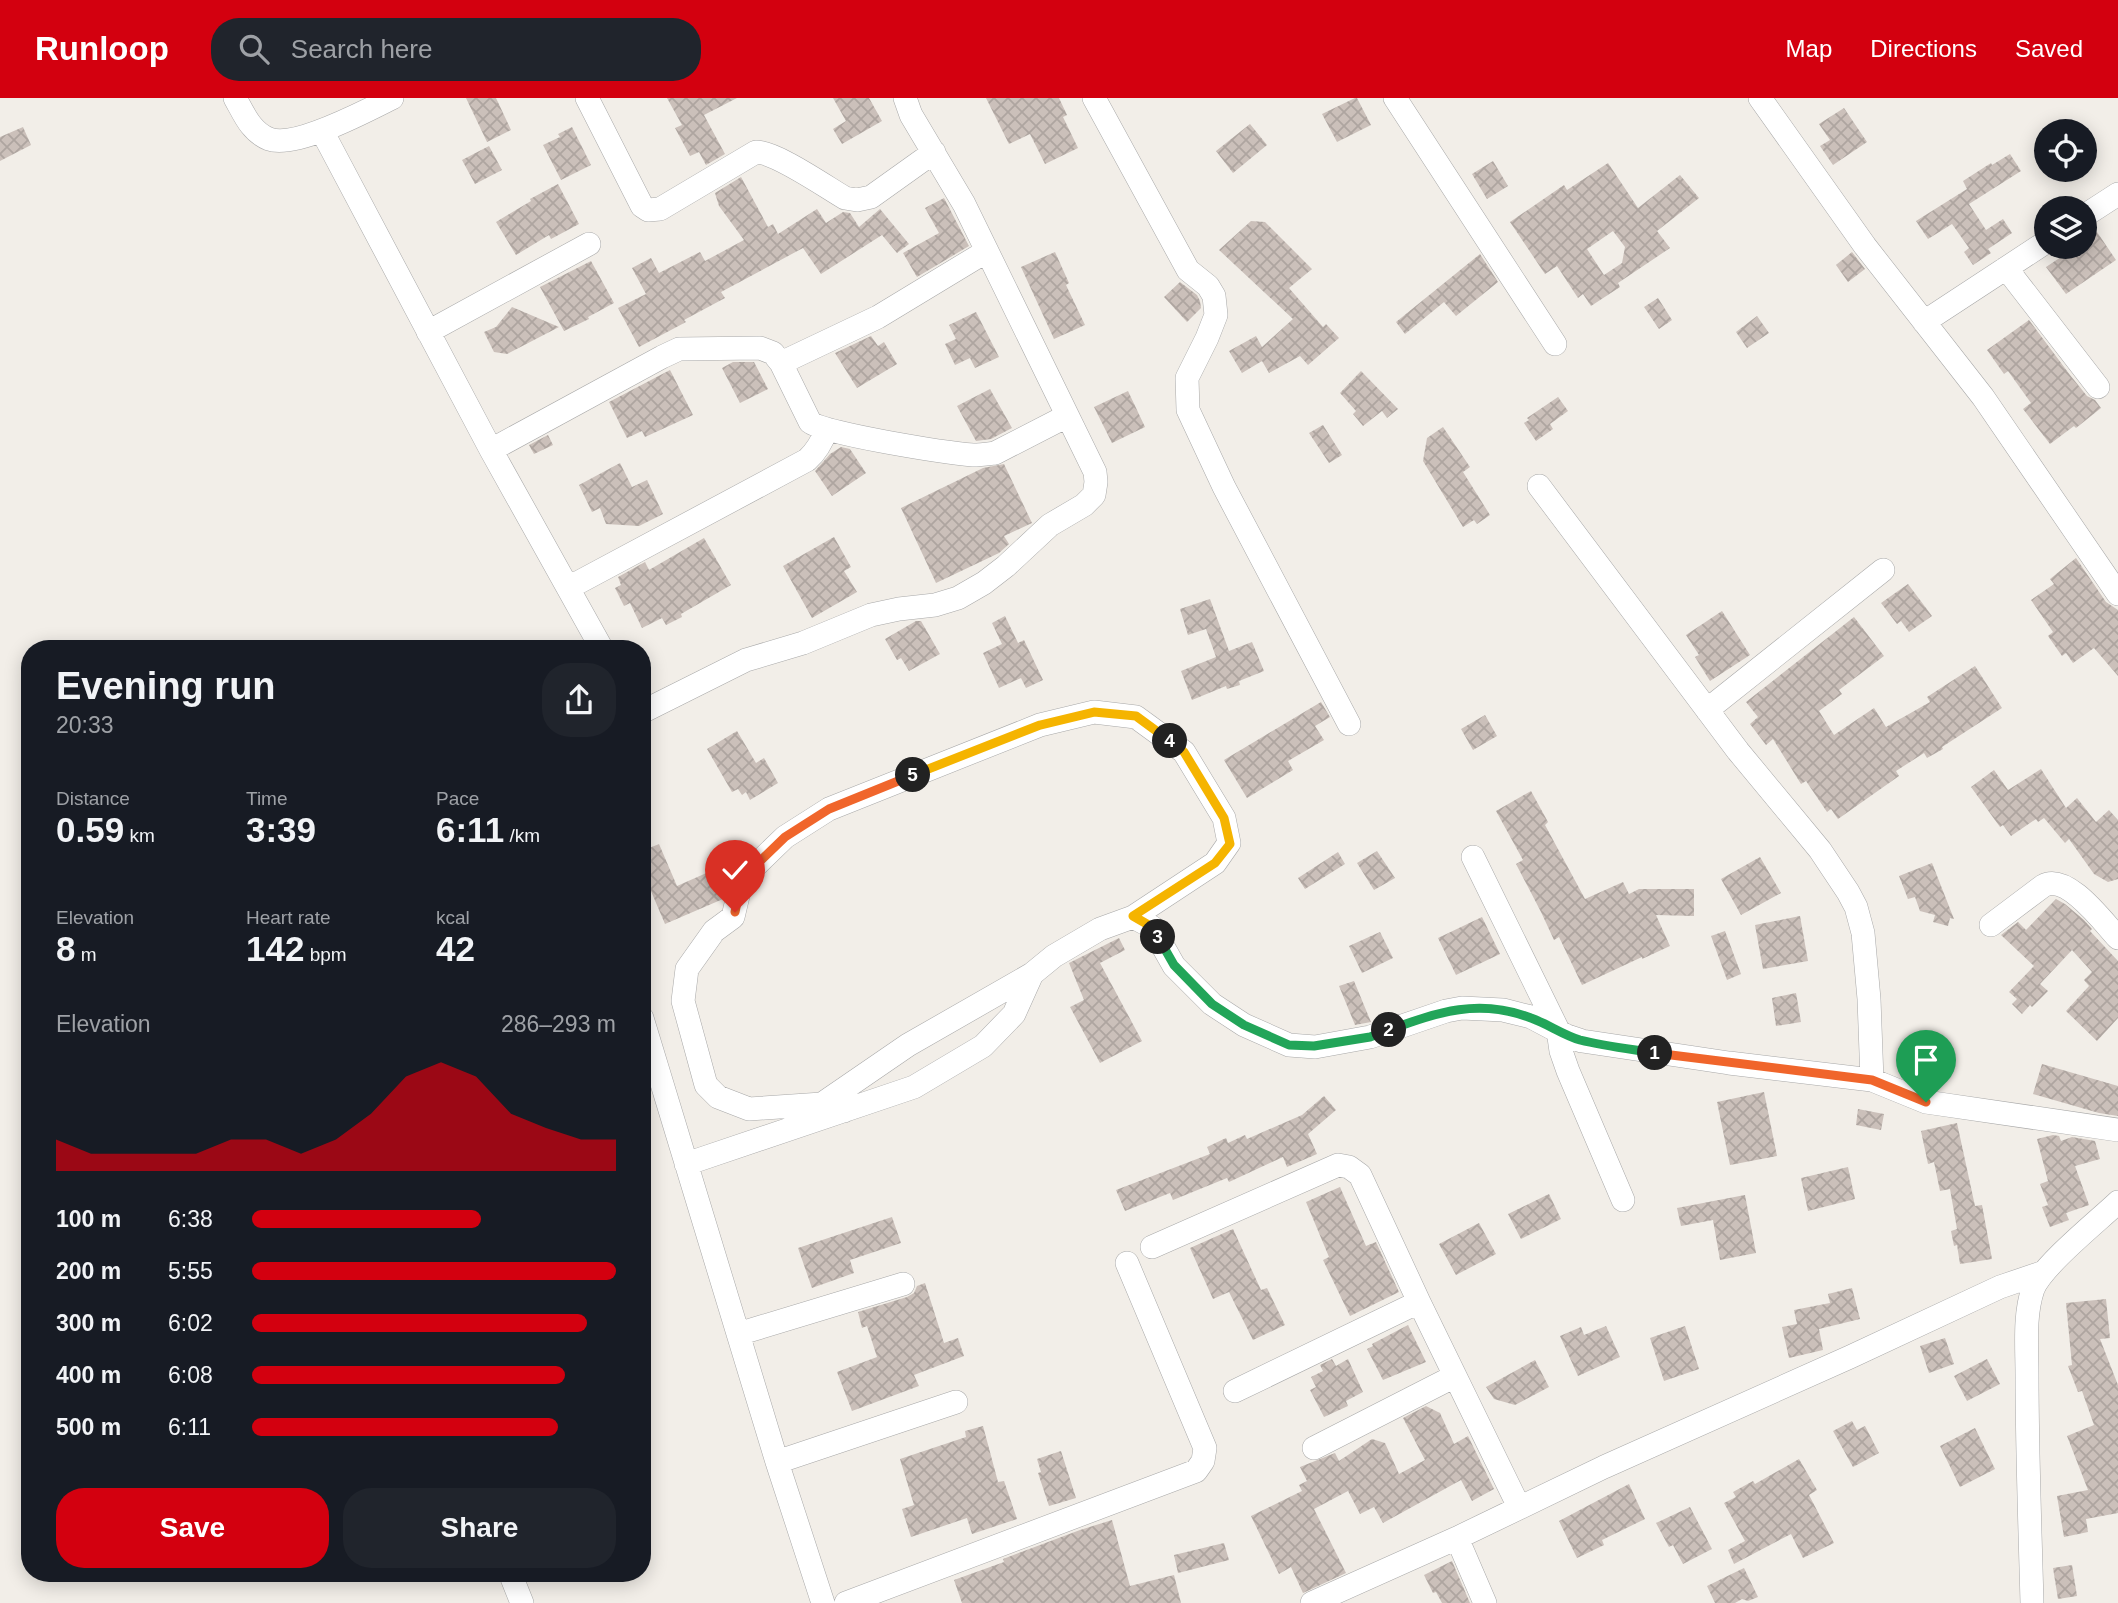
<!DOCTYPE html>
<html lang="en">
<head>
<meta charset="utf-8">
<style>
  :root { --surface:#171b24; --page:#20242c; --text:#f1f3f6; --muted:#9ea1a6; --accent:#d3000f }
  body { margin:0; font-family:Helvetica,sans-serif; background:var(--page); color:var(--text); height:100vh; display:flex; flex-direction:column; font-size:26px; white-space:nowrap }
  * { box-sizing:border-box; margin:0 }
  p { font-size:23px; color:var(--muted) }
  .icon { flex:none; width:38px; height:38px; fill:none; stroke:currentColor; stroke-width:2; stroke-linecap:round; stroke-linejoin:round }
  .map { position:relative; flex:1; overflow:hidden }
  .drawer { position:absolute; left:21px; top:542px; width:630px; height:942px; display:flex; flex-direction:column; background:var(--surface); border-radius:28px; box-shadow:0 4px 18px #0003 }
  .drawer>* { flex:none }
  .fabs { position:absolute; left:2034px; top:21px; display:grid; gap:14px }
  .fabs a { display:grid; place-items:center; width:63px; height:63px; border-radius:50%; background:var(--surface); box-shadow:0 4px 18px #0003; font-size:35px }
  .pin { position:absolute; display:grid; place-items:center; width:60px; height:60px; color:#fff; margin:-72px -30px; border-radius:50% 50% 50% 0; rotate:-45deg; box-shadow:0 0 7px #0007 }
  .pin .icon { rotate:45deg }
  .km { position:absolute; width:35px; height:35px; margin:-18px; border-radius:50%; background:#222; color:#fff; font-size:19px; line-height:35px; text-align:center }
  .round { display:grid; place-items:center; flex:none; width:74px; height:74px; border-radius:28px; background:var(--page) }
  .summary { display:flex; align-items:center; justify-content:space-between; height:119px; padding:0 35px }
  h1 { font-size:38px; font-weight:800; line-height:52px }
  .stats { display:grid; grid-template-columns:repeat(3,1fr); gap:10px; height:119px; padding:7px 35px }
  .stats div { display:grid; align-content:center }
  .stats b { font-size:35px; font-weight:800 }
  .stats small { font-size:19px; font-weight:400 }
  .stats p { font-size:19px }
  .chart { height:196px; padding:14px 35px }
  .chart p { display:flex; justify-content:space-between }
  .chart svg { width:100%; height:126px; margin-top:7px; fill:var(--accent); opacity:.7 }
  .button { display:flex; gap:14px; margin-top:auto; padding:14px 35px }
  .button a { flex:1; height:80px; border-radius:28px; background:var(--accent); color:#fff; font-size:28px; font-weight:800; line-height:80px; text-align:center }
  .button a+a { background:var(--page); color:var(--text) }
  ul { padding:0 35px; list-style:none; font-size:23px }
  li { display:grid; grid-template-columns:112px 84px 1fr; align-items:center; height:52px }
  li i { height:18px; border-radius:9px; background:var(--accent) }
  header { display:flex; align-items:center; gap:42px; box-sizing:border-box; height:98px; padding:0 35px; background:var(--accent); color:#fff }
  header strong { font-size:33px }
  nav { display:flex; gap:38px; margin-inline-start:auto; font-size:24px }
  .search { width:490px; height:63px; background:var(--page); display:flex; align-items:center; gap:18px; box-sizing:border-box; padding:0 24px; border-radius:28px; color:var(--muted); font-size:26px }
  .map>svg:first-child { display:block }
  .building { fill:url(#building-cross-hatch); fill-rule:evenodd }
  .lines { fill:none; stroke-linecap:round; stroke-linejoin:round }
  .street-casing { stroke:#a8a8a8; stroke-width:24 }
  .street { stroke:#fff; stroke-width:23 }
  .split-1-casing { stroke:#fff; stroke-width:14 }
  .split-2-casing { stroke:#fff; stroke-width:14 }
  .split-3-casing { stroke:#fff; stroke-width:14 }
  .split-4-casing { stroke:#fff; stroke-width:14 }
  .split-5-casing { stroke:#fff; stroke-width:14 }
  .split-6-casing { stroke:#fff; stroke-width:14 }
  .split-1 { stroke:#f0652b; stroke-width:9 }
  .split-2 { stroke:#22a559; stroke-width:9 }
  .split-3 { stroke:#22a559; stroke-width:9 }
  .split-4 { stroke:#f5b400; stroke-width:9 }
  .split-5 { stroke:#f5b400; stroke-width:9 }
  .split-6 { stroke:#f0652b; stroke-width:9 }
</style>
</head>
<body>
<header>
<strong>Runloop</strong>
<div class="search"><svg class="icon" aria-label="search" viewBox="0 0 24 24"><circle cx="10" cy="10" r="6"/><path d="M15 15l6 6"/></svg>Search here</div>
<nav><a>Map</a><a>Directions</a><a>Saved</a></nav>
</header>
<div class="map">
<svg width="2118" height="1505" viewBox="0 0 2118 1505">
  <defs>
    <pattern id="building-cross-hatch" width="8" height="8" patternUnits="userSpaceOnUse" patternTransform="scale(1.75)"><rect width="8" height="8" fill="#cbc0ba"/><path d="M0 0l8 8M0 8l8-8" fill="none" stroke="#aea5a0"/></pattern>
  </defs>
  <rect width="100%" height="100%" fill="#f2eee8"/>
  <path class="building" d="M466 0H496L511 32 487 44Z
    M667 0H737L704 17 725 56 706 67 699 54 690 58 675 30 682 27Z
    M833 0H869L882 23 842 46 833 31 846 23Z
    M986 0H1059L1067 17 1063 19 1078 50 1045 66 1030 36 1009 46Z
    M1355 0H1357L1371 27 1337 44 1322 16Z
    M1844 10 1867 44 1833 67 1820 48 1830 42 1819 26Z
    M1250 26 1267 47 1233 75 1216 53Z
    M23 29 31 47 0 63V39Z
    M572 29 591 67 561 82 543 47 560 39 558 36Z
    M489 48 502 72 475 86 462 62Z
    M2010 56 2021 73 1969 106 1986 132 2003 121 2012 135 1988 151 1991 155 1973 167 1964 154 1969 150 1952 126 1928 141 1916 123 1967 91 1963 83 1991 65 1992 67Z
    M1493 63 1508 88 1487 101 1472 76Z
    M1608 65 1638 110 1680 77 1699 100 1657 133 1670 150 1618 185 1620 189 1591 208 1583 196 1578 200 1557 168 1545 176 1510 124 1564 87 1567 92ZM1613 133 1625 149 1622 165 1604 177 1587 151Z
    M741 79 768 129 773 126 778 136 817 111 826 125 843 114 850 115 859 129 880 111 909 146 897 155 882 137 821 176 803 150 721 194 725 200 684 222 686 224 639 249 618 210 646 196 632 170 651 160 659 175 700 154 705 163 744 142 719 108 715 95Z
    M558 86 579 126 551 141 549 137 516 157 496 124 531 103 530 101Z
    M944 100 969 148 917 179 903 155 939 135 925 110Z
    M1251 123 1265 124 1312 171 1289 190 1323 229 1326 226 1339 240 1308 267 1300 258 1269 275 1262 263 1242 275 1229 253 1256 238 1262 249 1293 221 1219 152Z
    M2097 134 2116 162 2066 196 2046 169 2076 149H2084V143Z
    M1055 154 1069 185 1066 187 1085 227 1054 241 1021 169Z
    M1852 154 1865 171 1848 184 1836 167Z
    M1480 156 1498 184 1456 218 1444 204 1405 236 1396 224Z
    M591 163 614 205 588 219 589 221 564 233 540 189Z
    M1180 184 1197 197 1200 203 1201 210 1187 224 1164 199Z
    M1658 200 1672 222 1659 231 1644 209Z
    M512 209 559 229 507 256 494 254 484 234 496 229Z
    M976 214 999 259 975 270 970 260 955 267 945 246 956 241 949 227Z
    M1757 218 1769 235 1747 250 1736 234Z
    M2029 222 2070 277 2087 298 2095 302 2101 310 2076 330 2074 328 2050 346 2023 311 2031 305 2008 273 2004 276 1987 252Z
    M871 238 878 248 884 244 897 266 857 290 835 255Z
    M733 264H754L768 291 740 305 722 270Z
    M670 272 693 317 645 339 642 333 627 340 609 304Z
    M1361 273 1398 311 1387 320 1382 313 1363 328 1353 316 1356 313 1340 295Z
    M990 291 1012 330 991 341 976 343 957 308Z
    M1128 293 1145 329 1112 345 1094 309Z
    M1558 299 1568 313 1550 326 1553 331 1536 343 1524 325 1529 322 1527 320Z
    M1323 327 1342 357 1329 365 1309 335Z
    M1443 329 1470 369 1463 374 1490 417 1477 426 1474 422 1463 429 1423 363 1427 340Z
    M548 337 553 347 534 356 529 347Z
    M841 349 850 351 866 375 832 398 815 373 830 356Z
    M620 365 632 389 647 382 663 416 639 428 606 426 600 410 592 414 579 387Z
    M1004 366 1032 425 1004 438 1009 446 999 455 936 485 901 410 983 370Z
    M834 439 851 469 844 473 857 494 812 520 783 468Z
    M704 440 731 487 681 516 682 519 666 527 662 520 642 530 630 505 624 508 615 490 621 487 618 479 645 464 649 472Z
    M2076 460 2106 504 2118 512V578L2094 550 2073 565 2066 555 2062 558 2048 538 2053 534 2031 502 2054 486 2050 481Z
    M1908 486 1932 518 1909 534 1901 523 1897 526 1881 505Z
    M1210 501 1229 553 1252 544 1264 573 1239 583 1240 587 1227 591 1226 588 1192 602 1181 573 1216 559 1206 531 1188 537 1180 511Z
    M1722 513 1750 557 1710 583 1695 559 1699 557 1686 537Z
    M1005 518 1018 545 1024 542 1043 582 1026 590 1021 580 999 590 983 555 1002 546 992 525Z
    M1854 519 1884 558 1839 592 1842 596 1819 613 1834 637 1874 610 1886 629 1930 604 1927 599 1975 568 2002 610 1942 649 1943 651 1927 660 1924 655 1896 673 1899 678 1838 721 1831 711 1827 714 1806 683 1801 686 1773 641 1766 647 1750 626 1758 619 1746 604Z
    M916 523H921L940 556 909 573 901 560 897 562 885 541Z
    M1321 604 1330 619 1315 628 1324 642 1288 663 1293 672 1247 700 1224 662Z
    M1485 617 1497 638 1473 652 1461 631Z
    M737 633 756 665 764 660 778 685 750 702 746 694 742 697 738 691 732 694 707 651Z
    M2041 671 2066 710 2077 700 2096 724 2109 712 2118 722V781L2108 784 2094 776 2069 741 2065 745 2044 720 2038 724 2036 721 2011 738 2003 727 2000 729 1971 689 1994 672 2008 692Z
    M1531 693 1548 724 1545 727 1585 801 1623 784 1629 796 1639 791H1694V818L1656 817 1670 848 1642 861V859L1582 887 1559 839 1554 842 1541 814 1516 766 1523 762 1496 713Z
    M659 746 677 788 720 769 727 784 723 801 665 826 642 772V753Z
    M1377 753 1395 780 1374 792 1357 765Z
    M1338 754 1345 766 1305 791 1298 780Z
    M1760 759 1781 795 1741 817 1721 781Z
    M1932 765 1954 821 1950 820 1948 828 1933 824 1935 817 1920 813 1915 799 1908 801 1899 778Z
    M2056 801 2065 806 2084 822 2092 831 2090 833 2118 863V920L2097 943 2066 913 2089 888 2084 882 2092 874 2072 852 2040 886 2048 893 2032 909 2030 907 2022 916 2012 906 2017 901 2009 894 2034 868 2001 837 2018 824 2026 832Z
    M1800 818 1808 863 1763 871 1755 827Z
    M1482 819 1500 856 1456 877 1438 840Z
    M1725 833 1741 876 1727 882 1711 838Z
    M1380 834 1393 860 1362 875 1349 848Z
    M1119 840 1125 852 1100 865 1142 943 1100 965 1070 909 1084 902 1069 865Z
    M1354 883 1371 924 1355 927 1339 888Z
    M1796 895 1801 924 1776 928 1772 900Z
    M2042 966 2118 988V1018L2099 1015 2033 996Z
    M1764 994 1777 1058 1730 1067 1717 1004Z
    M1324 998 1336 1012 1308 1036 1317 1056 1287 1069 1283 1059 1229 1084 1227 1080 1173 1102 1170 1095 1125 1113 1116 1092 1210 1056 1207 1049 1226 1040 1228 1045 1245 1037 1247 1041 1302 1017Z
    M1858 1011 1884 1016 1881 1032 1856 1027Z
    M1957 1025 1975 1108 1982 1107 1992 1161 1960 1166 1957 1147 1954 1148 1951 1133 1957 1131 1950 1091 1940 1093 1934 1064 1928 1066 1921 1033Z
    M2053 1037 2059 1038 2061 1043 2072 1039 2095 1043 2100 1061 2075 1068 2089 1107 2066 1115 2069 1122 2050 1129 2042 1109 2048 1107 2040 1086 2048 1083 2037 1041Z
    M1848 1069 1855 1101 1808 1113 1801 1080Z
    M1340 1089 1366 1148 1376 1144 1399 1194 1350 1218 1323 1162 1329 1159 1306 1104Z
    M1549 1096 1561 1121 1521 1141 1508 1116Z
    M1745 1097 1756 1155 1720 1162 1713 1122 1681 1128 1677 1110Z
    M892 1119 901 1145 850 1162 854 1175 812 1190 798 1150Z
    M1479 1125 1496 1156 1456 1177 1439 1146Z
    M1233 1131 1261 1192 1267 1190 1285 1227 1253 1242 1229 1194 1213 1201 1190 1150Z
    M925 1185 944 1245 958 1240 964 1258 914 1277 919 1288 852 1313 837 1274 877 1259 867 1228 862 1230 858 1214 907 1199 914 1195 917 1188Z
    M1852 1190 1860 1221 1819 1231 1823 1252 1789 1260 1782 1229 1797 1226 1794 1212 1830 1205 1828 1196Z
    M2106 1201 2110 1240 2100 1241 2118 1287V1415L2086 1421 2088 1434 2064 1439 2057 1398 2088 1392 2067 1338 2094 1327 2082 1293 2078 1294 2068 1268 2072 1267 2066 1205Z
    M1408 1227 1426 1264 1383 1282 1367 1251 1373 1248 1372 1246Z
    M1606 1228 1620 1259 1578 1278 1560 1238 1581 1229 1584 1237Z
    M1685 1228 1699 1271 1664 1283 1650 1240Z
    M1945 1240 1954 1266 1929 1275 1920 1248Z
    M1332 1261 1336 1268 1348 1261 1363 1294 1346 1303 1348 1308 1324 1319 1310 1292 1316 1289 1311 1279 1323 1273 1320 1267Z
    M1987 1261 2000 1286 1967 1303 1954 1278Z
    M1535 1262 1549 1289 1515 1307 1494 1301 1486 1289Z
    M1426 1308 1440 1315 1454 1346 1468 1338 1494 1391 1472 1403 1461 1382 1383 1425 1374 1409 1360 1416 1348 1393 1314 1411 1346 1475 1303 1495 1291 1469 1279 1476 1251 1418 1302 1393 1299 1387 1307 1383 1300 1369 1335 1355 1339 1363 1372 1341 1385 1345 1399 1376 1425 1362 1403 1320Z
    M1852 1323 1857 1332 1865 1328 1879 1355 1853 1369 1833 1333Z
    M983 1328 998 1384 1004 1383 1017 1421 972 1436 967 1420 911 1439 902 1411 914 1407 900 1361 966 1339 965 1333Z
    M1975 1330 1995 1371 1960 1389 1940 1348Z
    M1061 1353 1076 1400 1049 1408 1038 1375 1041 1374 1037 1361Z
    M1799 1361 1817 1392 1809 1397 1834 1445 1803 1460 1791 1436 1734 1466 1728 1452 1745 1443 1724 1405 1736 1399 1733 1394 1753 1383 1755 1386Z
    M1629 1386 1645 1421 1602 1442 1604 1447 1577 1460 1559 1423Z
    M1690 1409 1712 1451 1683 1466 1673 1447 1669 1449 1656 1425Z
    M1112 1422 1130 1488 1174 1477 1181 1505H962L954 1482 1004 1464 1003 1461 1080 1432Z
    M1224 1445 1229 1462 1178 1475 1174 1457Z
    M1452 1463 1470 1505H1442L1436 1494 1433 1495 1424 1477Z
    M2072 1467 2077 1498 2058 1501 2053 1470Z
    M1744 1470 1758 1499 1748 1503 1742 1501 1735 1505H1715L1707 1488Z"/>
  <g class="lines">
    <g class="street-casing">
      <path id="street" d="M235 0C244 16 251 34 269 41 295 51 368 12 392 0
        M587 0 642 108 648 112 660 111 756 54C776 54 826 89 845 100L857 102 871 99 934 54
        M1094 0 1188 172 1208 188 1214 198 1216 217 1207 240 1187 280 1188 312 1224 389 1349 626
        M1395 0 1555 246
        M1760 0 1865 148 1983 299 2118 496
        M322 33 491 352 602 551
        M2084 118 2118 96
        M2006 170 2098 289
        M1924 224 2046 144
        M428 234 589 146
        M781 265 878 219 987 153
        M491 352 662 259 679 251 760 250 773 255 781 265 810 324C824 336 948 355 973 357 980 357 987 356 995 355L1067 318
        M1539 388 1738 653 1820 752 1848 794 1856 809 1863 835 1869 901 1872 982
        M568 490 807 362C817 353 822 344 826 332
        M1707 612 1883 472
        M642 614 746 562 803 545 871 517 899 511 935 507 958 500 984 485 1006 468 1050 427 1084 407 1094 397 1096 384 1095 374 964 106 911 17 905 0
        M1473 759 1558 932 1561 953 1568 973 1623 1102
        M1133 819 1152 829 1174 868 1212 906 1244 927 1289 947 1315 949 1370 939 1446 913 1462 910 1503 912 1531 919 1567 938 1582 943 1729 965 1872 982 1926 1004 2118 1032
        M1991 827 2043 788C2067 774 2103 824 2118 840
        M642 920 777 1364 823 1505
        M822 1006 908 947 1032 876
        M686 1066 914 989 983 948 1014 916 1032 876 1054 858 1100 831 1133 819 1215 765 1229 745 1224 720 1184 654 1136 619 1094 614 1040 627 829 711 785 739 751 772 741 785 733 819 714 833 687 871 683 903 706 987 718 999 749 1011 822 1006 844 1013
        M1152 1149 1338 1067 1349 1069 1360 1077 1419 1204 1519 1409
        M738 1236 903 1186
        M1235 1293 1419 1204
        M1314 1350 1455 1278
        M777 1364 956 1304
        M1457 1440 1485 1505
        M510 1475 522 1505
        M846 1505 1196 1373 1203 1363 1205 1350 1127 1165
        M1312 1505 1457 1440 1604 1369 1850 1259 2000 1189 2044 1174
        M2032 1505C2030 1429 2027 1352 2027 1276 2027 1249 2024 1217 2033 1191 2042 1168 2098 1123 2118 1104"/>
    </g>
    <use href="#street" class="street"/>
  </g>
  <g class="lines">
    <g class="split-1-casing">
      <path id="split-1" d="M1655 955 1872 982 1926 1004"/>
    </g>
    <g class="split-2-casing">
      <path id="split-2" d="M1389 932C1438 914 1479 900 1531 920 1548 926 1563 937 1580 942 1604 948 1630 951 1655 955"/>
    </g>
    <g class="split-3-casing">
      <path id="split-3" d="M1158 839 1174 867 1212 906 1244 927 1289 947 1314 948 1370 939 1389 932"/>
    </g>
    <g class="split-4-casing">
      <path id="split-4" d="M1158 839 1152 829 1133 818 1215 765 1230 746 1224 720 1184 654 1170 643"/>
    </g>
    <g class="split-5-casing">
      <path id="split-5" d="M913 677 1040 627 1094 614 1136 618 1170 643"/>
    </g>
    <g class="split-6-casing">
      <path id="split-6" d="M735 814 741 785 751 772 785 739 829 711 913 677"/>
    </g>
    <use href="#split-1" class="split-1"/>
    <use href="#split-2" class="split-2"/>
    <use href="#split-3" class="split-3"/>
    <use href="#split-4" class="split-4"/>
    <use href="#split-5" class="split-5"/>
    <use href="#split-6" class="split-6"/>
  </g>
</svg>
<div class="fabs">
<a><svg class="icon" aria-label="locate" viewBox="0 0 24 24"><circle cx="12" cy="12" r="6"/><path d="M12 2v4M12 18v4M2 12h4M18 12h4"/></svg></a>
<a><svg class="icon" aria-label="layers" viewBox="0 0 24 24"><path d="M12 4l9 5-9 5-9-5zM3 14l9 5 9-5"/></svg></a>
</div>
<div class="pin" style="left:1926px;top:1004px;background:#1e9e55"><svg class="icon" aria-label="arrive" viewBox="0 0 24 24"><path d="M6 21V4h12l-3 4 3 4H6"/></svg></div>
<div class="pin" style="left:735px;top:814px;background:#d93025"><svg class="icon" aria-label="check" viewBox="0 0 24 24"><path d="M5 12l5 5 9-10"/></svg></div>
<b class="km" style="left:1655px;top:955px">1</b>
<b class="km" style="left:1389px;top:932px">2</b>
<b class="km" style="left:1158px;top:839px">3</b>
<b class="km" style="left:1170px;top:643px">4</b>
<b class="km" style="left:913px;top:677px">5</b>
<section class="drawer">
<div class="summary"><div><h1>Evening run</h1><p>20:33</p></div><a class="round"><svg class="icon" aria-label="share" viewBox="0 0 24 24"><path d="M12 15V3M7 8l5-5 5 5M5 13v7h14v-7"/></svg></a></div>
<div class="stats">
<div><p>Distance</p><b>0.59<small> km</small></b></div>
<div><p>Time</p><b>3:39</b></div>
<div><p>Pace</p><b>6:11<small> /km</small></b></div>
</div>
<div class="stats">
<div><p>Elevation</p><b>8<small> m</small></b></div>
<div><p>Heart rate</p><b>142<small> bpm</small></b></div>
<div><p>kcal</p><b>42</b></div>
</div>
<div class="chart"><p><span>Elevation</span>286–293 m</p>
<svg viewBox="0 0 160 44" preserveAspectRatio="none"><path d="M0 44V33L10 38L20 38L30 38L40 38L50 33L60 33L70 38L80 33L90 24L100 11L110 6L120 11L130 24L140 29L150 33L160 33V44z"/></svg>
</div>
<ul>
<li><b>100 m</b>6:38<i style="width:63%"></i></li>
<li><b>200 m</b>5:55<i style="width:100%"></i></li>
<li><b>300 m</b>6:02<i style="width:92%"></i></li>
<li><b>400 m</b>6:08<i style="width:86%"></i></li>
<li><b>500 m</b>6:11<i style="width:84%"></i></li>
</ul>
<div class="button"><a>Save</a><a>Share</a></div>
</section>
</div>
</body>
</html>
